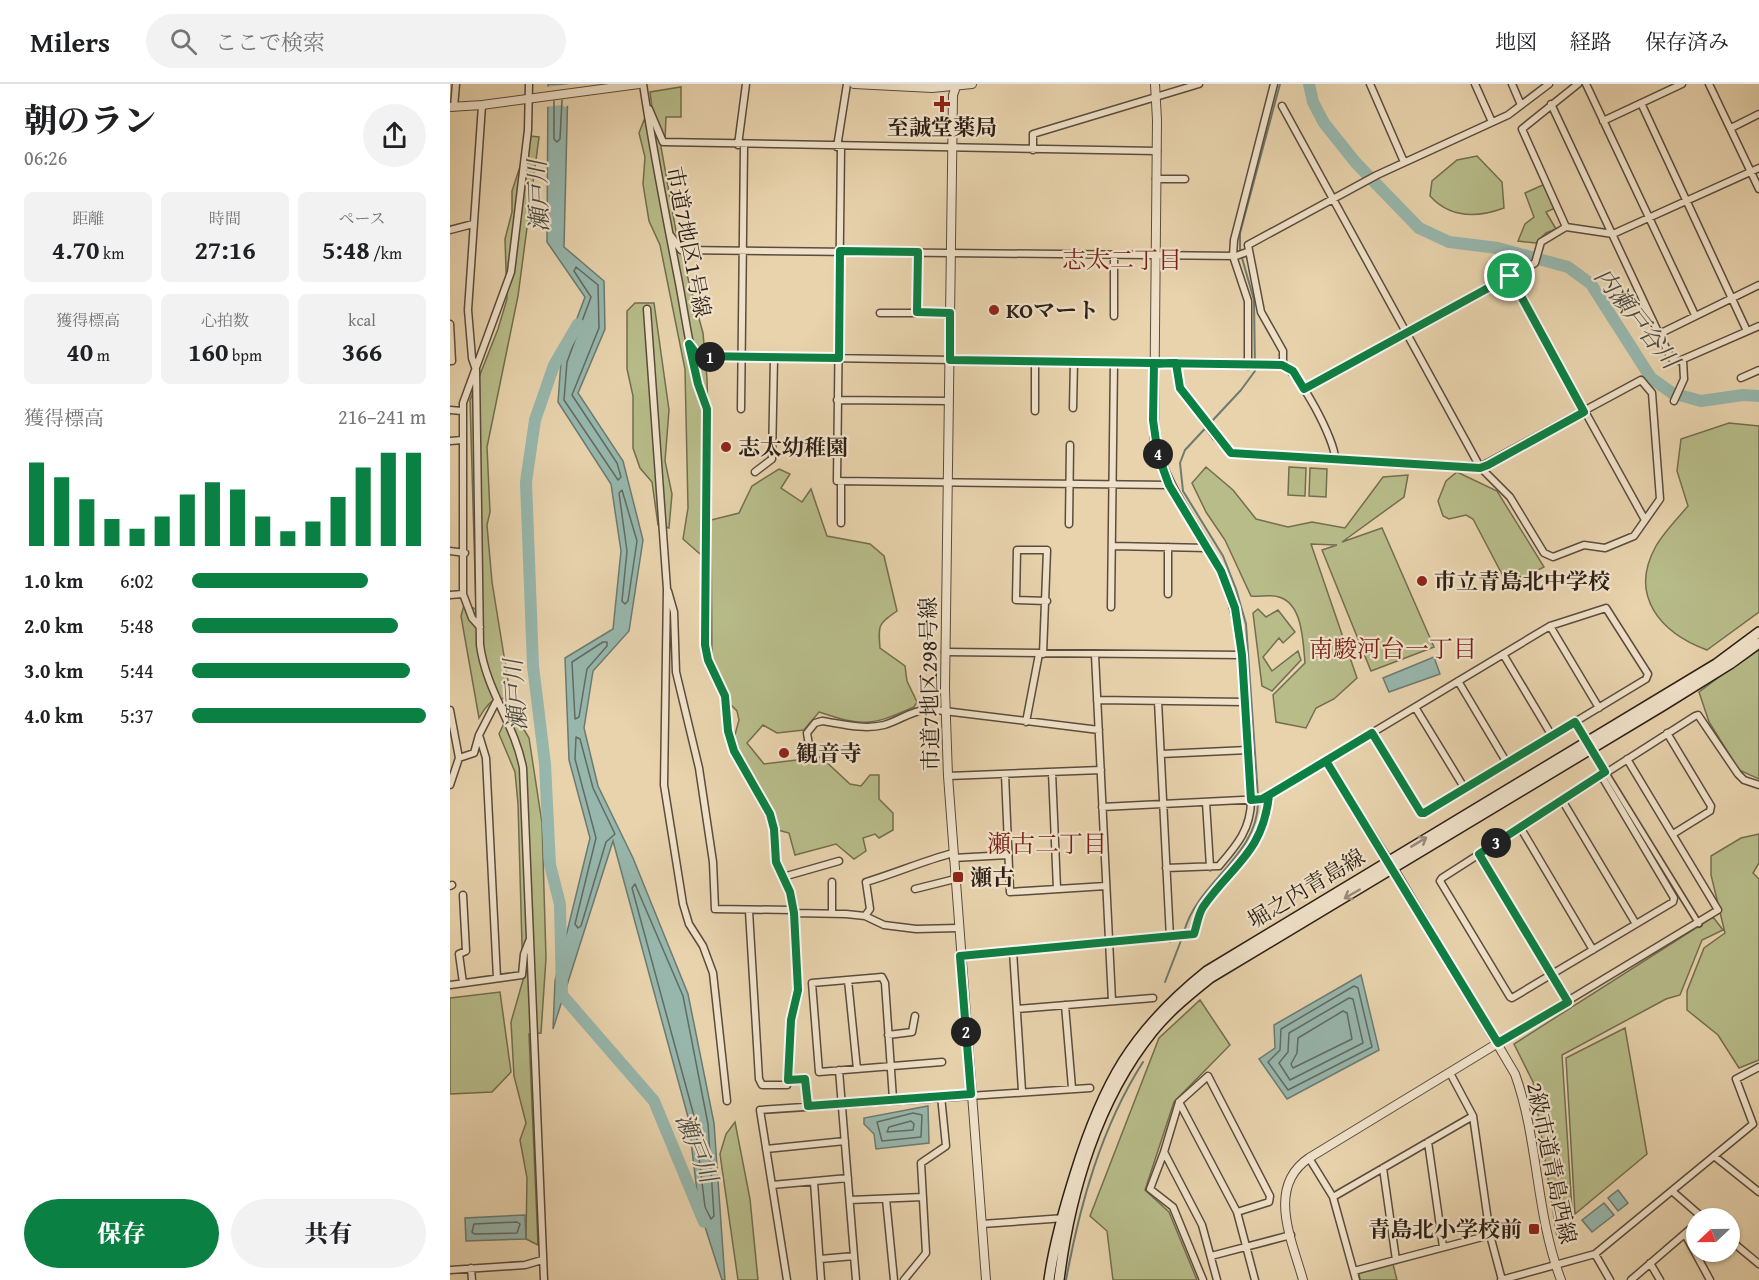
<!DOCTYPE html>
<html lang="ja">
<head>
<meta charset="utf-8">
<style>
  :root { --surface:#fff; --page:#f2f2f2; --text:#202124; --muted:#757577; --line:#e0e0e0; --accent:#0b8043 }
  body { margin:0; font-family:"Gentium Book Plus","Noto Serif JP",serif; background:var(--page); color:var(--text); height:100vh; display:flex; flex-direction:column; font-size:22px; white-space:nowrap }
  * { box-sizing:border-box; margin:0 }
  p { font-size:20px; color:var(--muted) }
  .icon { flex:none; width:33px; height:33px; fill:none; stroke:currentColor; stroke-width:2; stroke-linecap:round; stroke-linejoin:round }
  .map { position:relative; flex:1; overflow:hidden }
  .drawer { display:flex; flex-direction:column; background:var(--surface); width:450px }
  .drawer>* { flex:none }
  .needle { width:39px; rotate:248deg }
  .fabs { position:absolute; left:1236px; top:1124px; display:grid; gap:12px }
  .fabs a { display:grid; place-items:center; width:54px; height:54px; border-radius:50%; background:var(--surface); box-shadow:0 2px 4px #0004; font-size:30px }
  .pin { position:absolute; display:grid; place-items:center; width:51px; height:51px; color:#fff; margin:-26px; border:3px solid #fff; border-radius:50%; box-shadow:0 2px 6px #0007 }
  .km { position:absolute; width:30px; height:30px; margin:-15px; border-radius:50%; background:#222; color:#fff; font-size:16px; line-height:30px; text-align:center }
  .round { display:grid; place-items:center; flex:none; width:63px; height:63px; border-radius:32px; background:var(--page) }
  .summary { display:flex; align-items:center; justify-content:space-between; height:102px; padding:0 24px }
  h1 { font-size:33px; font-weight:800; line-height:45px }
  .metrics { display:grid; grid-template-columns:repeat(3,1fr); gap:9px; height:102px; padding:6px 24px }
  .metrics div { display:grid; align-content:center; border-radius:9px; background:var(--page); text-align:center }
  .metrics b { font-size:26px; font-weight:800 }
  .metrics small { font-size:16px; font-weight:400 }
  .metrics p { font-size:16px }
  .chart { height:168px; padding:12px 24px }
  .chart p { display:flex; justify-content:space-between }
  .chart svg { width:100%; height:108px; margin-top:6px; stroke:var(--accent); stroke-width:6 }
  .action { display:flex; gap:12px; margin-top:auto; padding:12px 24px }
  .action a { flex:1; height:69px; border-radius:36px; background:var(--accent); color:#fff; font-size:24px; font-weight:800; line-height:69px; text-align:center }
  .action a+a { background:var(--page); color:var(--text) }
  ul { padding:0 24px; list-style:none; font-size:20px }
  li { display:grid; grid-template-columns:96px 72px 1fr; align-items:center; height:45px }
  li i { height:15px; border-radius:8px; background:var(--accent) }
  header { display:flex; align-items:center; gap:36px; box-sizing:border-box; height:84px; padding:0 30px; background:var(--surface); border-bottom:2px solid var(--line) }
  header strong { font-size:28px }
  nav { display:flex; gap:33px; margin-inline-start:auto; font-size:21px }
  .search { width:420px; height:54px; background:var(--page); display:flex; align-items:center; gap:15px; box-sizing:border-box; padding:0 21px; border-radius:33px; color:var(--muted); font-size:22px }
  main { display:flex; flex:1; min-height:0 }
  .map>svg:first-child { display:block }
  .green { fill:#b7bc89; stroke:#726e50; stroke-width:1.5 }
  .water { fill:#97b7ad; stroke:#6c7a71; stroke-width:1.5 }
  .pier { fill:#e8d3ad }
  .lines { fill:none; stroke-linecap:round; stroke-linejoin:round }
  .shore { stroke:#626b62; stroke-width:1.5 }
  .stream { stroke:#6c7a71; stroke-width:2 }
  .river { stroke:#97b7ad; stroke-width:12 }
  .pedestrian-casing { stroke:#5b4c3c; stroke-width:8 }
  .minor-casing { stroke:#5b4c3c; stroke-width:9 }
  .tertiary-casing { stroke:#5b4c3c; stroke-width:10 }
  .secondary-casing { stroke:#2c1f16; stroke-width:12 }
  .pedestrian { stroke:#f0e2ca; stroke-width:4.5 }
  .minor { stroke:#f0e2ca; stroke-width:6 }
  .tertiary { stroke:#f0e2ca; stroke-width:8 }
  .secondary { stroke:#f0e2ca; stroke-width:9 }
  .pedestrian-bridge-casing { stroke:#5b4c3c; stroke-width:8; stroke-linecap:butt }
  .pedestrian-bridge { stroke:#f0e2ca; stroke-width:4.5 }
  .oneway { stroke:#988a79 }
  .route-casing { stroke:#fff; stroke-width:12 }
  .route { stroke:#0b8043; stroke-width:8 }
  .poi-dot { fill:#8f2418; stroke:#f0e2ca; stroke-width:2 }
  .labels { text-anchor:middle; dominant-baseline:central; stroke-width:4.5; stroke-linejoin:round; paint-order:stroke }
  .poi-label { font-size:22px; font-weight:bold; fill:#2c1f16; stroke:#f0e2ca; text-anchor:start }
  .street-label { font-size:22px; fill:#2c1f16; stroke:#f0e2ca }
  .water-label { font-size:24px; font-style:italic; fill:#4c4d43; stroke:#f0e2ca }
  .neighbourhood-label { font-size:24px; fill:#7a1f14; stroke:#f0e2ca }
</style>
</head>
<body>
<header>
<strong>Milers</strong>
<div class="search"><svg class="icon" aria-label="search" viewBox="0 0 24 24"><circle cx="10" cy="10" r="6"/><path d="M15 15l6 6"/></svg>ここで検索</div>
<nav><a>地図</a><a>経路</a><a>保存済み</a></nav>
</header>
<main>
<section class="drawer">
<div class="summary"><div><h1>朝のラン</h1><p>06:26</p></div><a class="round"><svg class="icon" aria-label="share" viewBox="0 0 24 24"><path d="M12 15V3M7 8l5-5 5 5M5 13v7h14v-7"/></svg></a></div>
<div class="metrics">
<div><p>距離</p><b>4.70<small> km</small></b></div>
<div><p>時間</p><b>27:16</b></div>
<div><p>ペース</p><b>5:48<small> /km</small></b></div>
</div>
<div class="metrics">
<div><p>獲得標高</p><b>40<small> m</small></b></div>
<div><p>心拍数</p><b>160<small> bpm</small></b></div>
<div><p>kcal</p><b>366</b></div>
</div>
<div class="chart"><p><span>獲得標高</span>216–241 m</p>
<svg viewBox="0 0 160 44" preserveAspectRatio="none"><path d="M5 44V10M15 44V16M25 44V25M35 44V33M45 44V37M55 44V32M65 44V23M75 44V18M85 44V21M95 44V32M105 44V38M115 44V34M125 44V24M135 44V12M145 44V6M155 44V6"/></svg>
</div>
<ul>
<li><b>1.0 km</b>6:02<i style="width:75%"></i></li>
<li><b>2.0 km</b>5:48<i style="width:88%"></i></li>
<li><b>3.0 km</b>5:44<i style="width:93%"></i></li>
<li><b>4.0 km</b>5:37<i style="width:100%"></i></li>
</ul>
<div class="action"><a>保存</a><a>共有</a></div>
</section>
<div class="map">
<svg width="1309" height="1196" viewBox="0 0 1309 1196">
  <rect width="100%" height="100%" fill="#e8d3ad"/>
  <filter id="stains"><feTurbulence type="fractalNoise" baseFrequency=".00333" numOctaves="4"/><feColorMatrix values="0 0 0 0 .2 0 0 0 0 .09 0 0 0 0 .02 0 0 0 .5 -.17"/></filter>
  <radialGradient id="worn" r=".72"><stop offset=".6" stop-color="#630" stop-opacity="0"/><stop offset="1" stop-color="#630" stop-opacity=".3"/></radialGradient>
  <path class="green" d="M231 3V33H216L215 57 202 24 200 8Z
    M194 36 210 57 228 158 253 249 257 295 261 434 250 470 233 455 238 424 235 285 210 161 199 137 193 100 195 73 189 49Z
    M80 52 89 53 68 212 37 363 40 428 37 441 42 498 61 615C43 612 37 620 29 634L11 532 14 521 26 525 20 316 48 245 57 215 55 155 62 128V107Z
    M1027 72 1052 98 1054 124C1027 134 1000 134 980 112L982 97 1007 76Z
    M1095 100 1105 124 1096 128 1106 145 1096 149 1086 159 1068 157 1075 140 1084 133 1075 109Z
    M185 219H204L219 326 215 377 222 410 219 444 208 441 202 398 190 384 183 364V312L177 285V227Z
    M1279 339 1309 342V528L1257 566C1211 549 1178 512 1206 462 1214 448 1227 435 1238 422L1227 387 1231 355Z
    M756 383 783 406 806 435 838 443 862 438 895 444 933 393 958 391 954 413 892 458 932 444 984 563 921 587 872 466 887 461 861 460 907 594 884 615 866 624 856 644 826 638 823 611 855 579C853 558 853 520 829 513 821 510 810 513 801 512L775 456 756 428 742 399Z
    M839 383 856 384 855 412 838 411Z
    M860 384 877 385 876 413 859 412Z
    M329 385 340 390 331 404 352 418 361 405 377 452 420 460 434 472 447 527C428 540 428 541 430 564L455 582 457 597 467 618 464 623C421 642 414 643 369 628L354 646 327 649 313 641 297 659 314 680 371 673 400 700 411 702 420 691H429V715L443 729V746L429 754 425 750 413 754 416 767 404 775 386 760 345 771 339 749 328 746 283 658 289 636 287 627 279 619 262 578 261 436 289 429 302 402Z
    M1007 388 1047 407 1094 483 1075 493 1053 492 1023 435 1016 431 999 435 993 432 988 417 996 397Z
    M808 525 816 533 828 526 845 548 833 559 829 554 813 573 822 587 848 567 851 576 822 607 812 602 803 529Z
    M1309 563V695L1289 686 1259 638 1249 608Z
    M61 624 79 654 92 739 96 874 91 949 79 950 88 1161 76 1155 77 1094 70 1056 76 1039 64 992 61 938 73 896 68 720 65 688 49 650Z
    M1309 750V779L1303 789 1309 795V976L1289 984 1268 951 1237 926V907L1254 864 1275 849 1261 791V772L1291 754Z
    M1263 833 1273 846 1252 856 1230 911 1216 915 1112 971 1124 1157 1107 1153 1083 998 1064 960Z
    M50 908 61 988 42 1008 0 1010V914Z
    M750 916 780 961 724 1018 695 1106 719 1128 747 1196H663L657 1147 640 1132 709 954Z
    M1175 944 1197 1070 1125 1130 1116 974Z
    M285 1038 300 1115 308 1196H288L270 1070 276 1050Z
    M943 1180 947 1196H910L909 1189Z"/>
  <path class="water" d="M98 0H118L114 163 154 197 155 245 128 309 173 377 193 456 179 547 143 587 134 644 148 702 183 774 238 910 264 1039 275 1196H272L249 1124 238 1033 163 757 103 945 105 897 140 754 119 676 115 574 163 545 171 467 161 400 108 318 111 277 135 213 97 158Z
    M984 573 990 590 939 608 933 594Z
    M911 891 929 966 837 1015 809 975 825 964 824 941Z
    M478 1022 479 1059 426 1065 424 1050 414 1040V1034Z
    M1168 1106 1178 1119 1168 1127 1158 1114Z
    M1154 1119 1164 1131 1142 1148 1132 1136Z
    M75 1131 76 1155 16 1157 15 1134Z"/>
  <path class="pier" d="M121 0V20L115 23 112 21 95 23V3Z"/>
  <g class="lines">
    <path class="shore" d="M104 17V55L107 58 110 55 112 16
      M126 183 148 201 149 244 122 311 167 379 171 393 168 396 114 316 117 278 141 213 124 187Z
      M172 406 187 457 178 517 175 520 172 517 177 467 169 409Z
      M153 558H157V562L137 585 129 633 125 635 122 578Z
      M126 653 130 655 143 704 165 750 156 758 131 842 128 844 125 840 146 754 125 675Z
      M185 800 233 912 258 1040 264 1132 261 1135 255 1123 244 1032 182 804Z
      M904 902 908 904 922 963 838 1006 818 978 830 966 831 945Z
      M899 914 903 915 913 959 840 996 829 979 838 968 839 949Z
      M893 927 897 929 902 955 843 984 841 980 847 969 848 954Z
      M463 1029 472 1031 471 1053 432 1057 427 1038Z
      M461 1037 464 1040 463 1046 437 1048 439 1043Z
      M67 1138 70 1140 67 1149 24 1150 22 1148 24 1140Z"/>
    <path class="stream" d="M808 712 796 540 786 505 773 472 733 407 730 379 735 366 791 306 805 287 804 216 790 167V149L830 0
      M734 848C747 798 808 772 808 718
      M715 898 732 854
      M616 1196C630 1120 651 1044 693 978"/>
    <path class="river" d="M859 0 863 18 874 39 906 79 969 144 999 158 1048 164 1118 183 1141 200 1201 294 1222 309 1251 317 1293 311 1309 312
      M128 240 104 281 85 336 76 398 83 582 95 680 100 781 110 820 112 911 204 1017 254 1138"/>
    <g class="pedestrian-casing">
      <path id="pedestrian" d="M1156 689 1249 840"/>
    </g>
    <g class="minor-casing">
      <path id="minor" d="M193 0C203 67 216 133 229 199 237 242 242 284 257 325L255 561 258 576 275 612 278 647 284 667 319 731 324 745 326 778 340 808 344 829 348 906 341 936 337 1001H312L309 995 299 827
        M920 0 954 78
        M1025 0 1042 38
        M1062 0 1071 21
        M1136 0 1245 231
        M1259 0 1309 105
        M1191 19 1297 247
        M1101 20 1209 250 1309 201
        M32 21 18 226 22 274 26 286 30 561C36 606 65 641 73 684L94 1196
        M4 23 6 0
        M199 25 213 58 707 67
        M1153 37 1232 0
        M1281 44 1309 30
        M288 61 296 0
        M387 63 397 0
        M391 63 387 397 719 401
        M583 66V50L749 0
        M706 95H735
        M1116 143 1072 45 1128 0
        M0 146 23 140
        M221 152 231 166 786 172 797 168
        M1060 192 1195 436
        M197 225 217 505 214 701 233 820 239 840 253 862 263 889 277 1017
        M467 228 468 168
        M430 229H500
        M664 232V171
        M0 240 2 277H0
        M1209 250 1221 274 1229 277 1309 242
        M241 263 248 272 832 281C849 287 886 358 885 375
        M726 279 730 304 766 353 781 369 1030 383 1191 296 1202 309 1210 415 1184 452 1155 464 1134 461 1103 473 1094 469 1060 413 1030 383 832 22
        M798 282V217L783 172 784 156 824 0
        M833 282V267L811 228 798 161 927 91 1058 31 1099 0
        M1291 294 1309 286
        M853 305 1085 179 1091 158 1116 143 1163 150 1309 84
        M387 316 499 317
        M1224 317 1234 295 1233 276
        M623 324 624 277
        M291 325 294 62
        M0 326 12 327
        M585 327V277
        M0 357 12 356
        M305 388 322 375 324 274
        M391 439V397
        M619 440 620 361
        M662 462 758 464
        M0 467 15 469
        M218 507 224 528 226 588 249 684 263 778 265 825 343 826
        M13 510V319L61 188 78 46 79 0
        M718 510V463
        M0 511 13 510 22 534 30 543
        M661 523 664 278
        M1100 542 1149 624
        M495 568 792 571 801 716C801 745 787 761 769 782L716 784
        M593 570 597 466H567L566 516 597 517
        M1053 570 1102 652
        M645 571 662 917
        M1008 597 1057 679
        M647 616 795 618
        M708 617 720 854
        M965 623 1015 705
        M0 626 9 674
        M576 638 589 570
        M1217 649 1261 722 1260 727 1223 750
        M29 651 36 674 47 894
        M711 670 798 666
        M361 673 357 649 365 639 372 637C392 640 414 646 434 641 451 636 458 628 478 625L649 646
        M876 677 940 778
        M602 688 607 805
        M555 690 560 808 656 802
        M1151 691 1224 814 1223 818 1062 914 1060 913 990 797 992 794 1245 632 1248 631 1288 690 1294 696 1309 701
        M498 692 651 686
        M0 701 9 674 24 669 29 651 46 618
        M1112 716 1186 840
        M756 718 760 783
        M652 723 812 715 1100 542 1156 524 1198 590 1196 595 974 729H971L922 649
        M1070 743 1143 866
        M1029 770 1118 918
        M503 774 558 771
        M333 793 389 777
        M382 798V829
        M0 802 2 801
        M465 805 505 795
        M344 829 396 830 415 832 434 841 466 845 508 844
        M415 832 420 825 416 798C446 789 473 777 503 769
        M563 867 572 1007
        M510 872 744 850C747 842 748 832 753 824 780 782 814 767 819 711
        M398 896 407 985
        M13 899 9 870 16 867 13 811
        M0 901 72 891 74 870 79 857
        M615 921 622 1004
        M567 925 703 914
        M438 951 462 948 465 932
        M1048 959 1268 826 1177 675
        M389 986 406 1196
        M1000 989 1023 1032 1040 1151 1052 1196
        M338 996 355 995 358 1022
        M443 1015 435 899 432 893 362 899 369 988C410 985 451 981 492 978
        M729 1018 787 1128 805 1196
        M978 1058 993 1163
        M316 1065 395 1057
        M714 1068 700 1105 723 1123 753 1196
        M1264 1072 1309 1108
        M859 1074 883 1113 906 1196
        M933 1084 946 1176
        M364 1098 371 1196
        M322 1101 398 1094
        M1222 1107 1253 1134
        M883 1113 1023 1032
        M436 1115 444 1196
        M400 1116 473 1113
        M532 1140 615 1134
        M1235 1150 1260 1196
        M1280 1156 1309 1180
        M1145 1170 1160 1196
        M761 1172 841 1151
        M370 1175 404 1172
        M1200 1179 1210 1196
        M21 1184 22 1196
        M0 1186 75 1181 92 1176
        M904 1187 1040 1151
        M337 1196 310 1026 640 1004
        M454 1196 476 1169 471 1079 496 1062 491 1012
        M767 1196 752 1141 714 1068 729 1018 758 992 820 1112 819 1118 787 1128
        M1051 1196 1145 1170 1303 1040 1286 995 1309 983
        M1181 1196 1246 1140"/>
    </g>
    <g class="tertiary-casing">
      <path id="tertiary" d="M404 0 482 4 522 0
        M507 0 503 11 495 606 498 692 536 1196
        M705 0 707 36 704 353C715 403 747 440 770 486 783 513 788 541 792 571
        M0 23 32 21 189 0
        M944 785 1065 990C1089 1057 1085 1128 1111 1196
        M853 1196C842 1156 816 1103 859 1074L1048 959"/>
    </g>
    <g class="secondary-casing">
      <path id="secondary" d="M599 1196C604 1159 614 1125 625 1090 653 1000 682 947 757 887L1266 580 1309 548
        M609 1196C620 1109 647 1016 703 947 719 927 740 910 760 894L1214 621 1280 580 1309 559"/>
    </g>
    <use href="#pedestrian" class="pedestrian"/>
    <use href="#minor" class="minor"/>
    <use href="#tertiary" class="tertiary"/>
    <use href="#secondary" class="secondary"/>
    <g class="pedestrian-bridge-casing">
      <path id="pedestrian-bridge" d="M1125 638 1155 688"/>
    </g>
    <use href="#pedestrian-bridge" class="pedestrian-bridge"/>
  </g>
  <defs><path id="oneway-shaft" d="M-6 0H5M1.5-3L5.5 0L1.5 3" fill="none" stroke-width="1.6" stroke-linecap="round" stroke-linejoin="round" transform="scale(1.5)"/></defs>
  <g class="oneway">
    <use href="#oneway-shaft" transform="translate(969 758) rotate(-31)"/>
    <use href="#oneway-shaft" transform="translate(902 810) rotate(150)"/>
  </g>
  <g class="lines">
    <g class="route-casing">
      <path id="route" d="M1060 192 854 305 843 287 832 281 500 276V229L467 228 468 168 390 167 389 274 248 272 239 260 248 300 257 325 255 561 258 576 275 612 278 647 284 667 320 730 324 745 326 778 340 808 344 829 348 906 341 936 338 996 355 995 358 1022 521 1010 510 872 744 850C747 841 748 831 753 823 782 781 813 769 819 711L922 649 971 729H974L1125 638 1155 688 1029 770 1118 918 1048 959 876 677 819 711 812 715 801 716 792 571 785 524 771 487 719 401 708 371 703 336 704 280 726 279 730 304 781 369 1030 384 1038 381 1134 328 1060 192"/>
    </g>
    <use href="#route" class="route"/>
  </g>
  <g class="poi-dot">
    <path d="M489 11h6v6h6v6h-6v6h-6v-6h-6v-6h6z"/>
    <circle cx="544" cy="226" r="6"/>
    <circle cx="276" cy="363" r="6"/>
    <circle cx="972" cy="497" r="6"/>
    <circle cx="334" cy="669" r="6"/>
    <rect x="502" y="787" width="12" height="12" rx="3"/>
    <rect x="1078" y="1139" width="12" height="12" rx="3"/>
  </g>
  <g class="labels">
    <g class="poi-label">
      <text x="492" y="43" text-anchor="middle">至誠堂薬局</text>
      <text x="556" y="226">KOマート</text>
      <text x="288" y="363">志太幼稚園</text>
      <text x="984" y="497">市立青島北中学校</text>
      <text x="346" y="669">観音寺</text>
      <text x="520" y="793">瀬古</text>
      <text x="1072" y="1145" text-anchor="end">青島北小学校前</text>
    </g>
    <g class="street-label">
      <text transform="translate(239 158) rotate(79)">市道7地区1号線</text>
      <text transform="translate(479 600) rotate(-91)">市道7地区298号線</text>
      <text transform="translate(856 804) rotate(-31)">堀之内青島線</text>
      <text transform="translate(1102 1079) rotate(78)">2級市道青島西線</text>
    </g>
    <g class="water-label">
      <text transform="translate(88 112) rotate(-92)">瀬戸川</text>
      <text transform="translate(1187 234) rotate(52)">内瀬戸谷川</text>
      <text transform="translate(65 611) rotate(-94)">瀬戸川</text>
      <text transform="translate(247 1064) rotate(68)">瀬戸川</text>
    </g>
    <g class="neighbourhood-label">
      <text x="672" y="175">志太二丁目</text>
      <text x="943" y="564">南駿河台一丁目</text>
      <text x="597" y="759">瀬古二丁目</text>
    </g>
  </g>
  <rect width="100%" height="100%" filter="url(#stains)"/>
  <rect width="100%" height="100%" fill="url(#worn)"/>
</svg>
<div class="fabs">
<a><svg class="needle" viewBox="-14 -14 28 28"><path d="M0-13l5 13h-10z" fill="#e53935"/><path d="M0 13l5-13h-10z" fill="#757577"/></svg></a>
</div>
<div class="pin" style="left:1060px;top:192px;background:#1e9e55"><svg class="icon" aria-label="arrive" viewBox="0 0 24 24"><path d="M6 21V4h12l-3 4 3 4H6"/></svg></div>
<b class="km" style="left:260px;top:273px">1</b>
<b class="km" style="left:516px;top:948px">2</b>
<b class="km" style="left:1046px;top:759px">3</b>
<b class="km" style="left:708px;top:370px">4</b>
</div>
</main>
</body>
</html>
